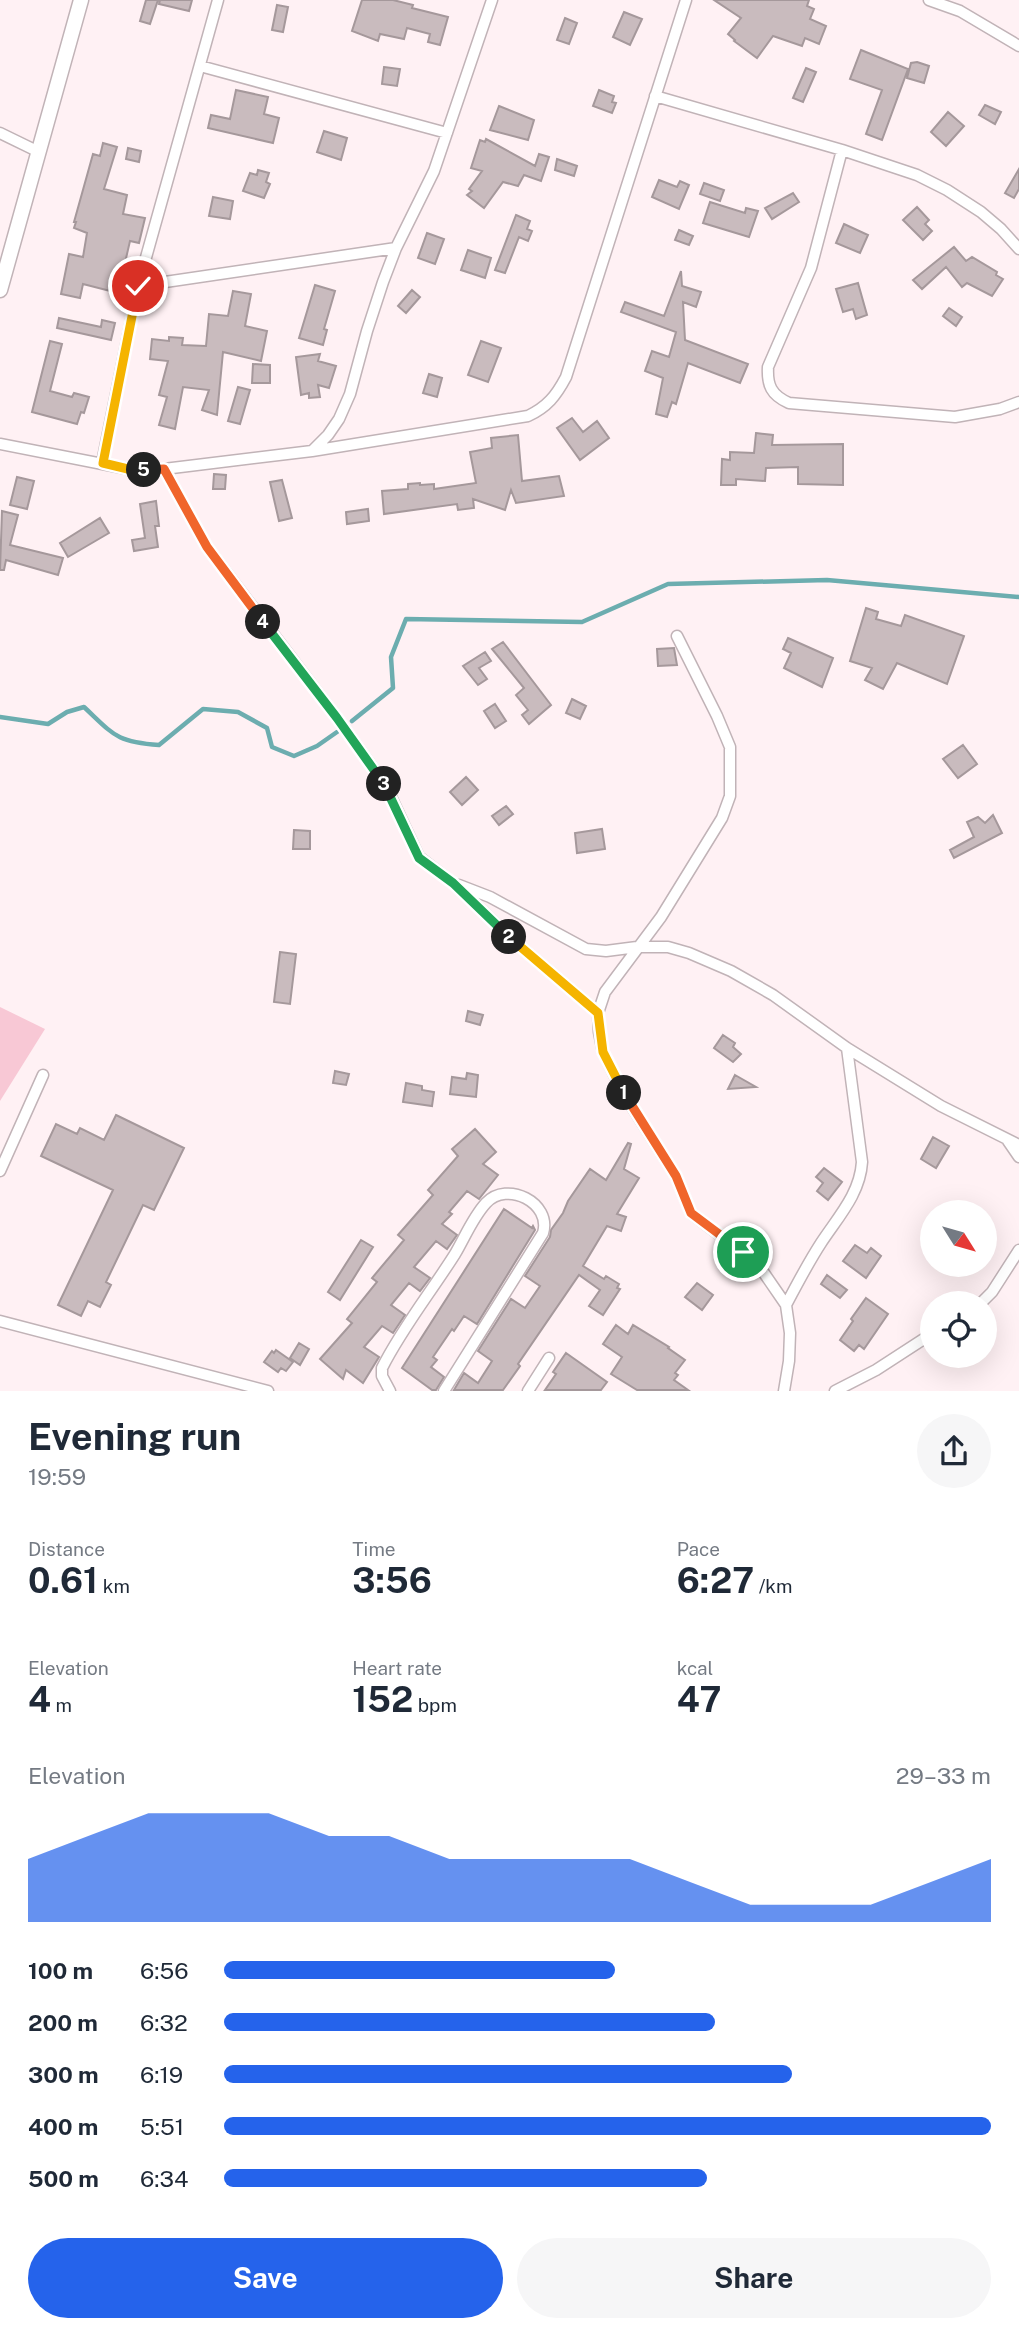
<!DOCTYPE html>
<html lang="en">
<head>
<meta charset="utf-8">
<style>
  :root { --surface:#fff; --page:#f6f6f7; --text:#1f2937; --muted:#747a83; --accent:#2563eb }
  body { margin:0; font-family:"Public Sans",sans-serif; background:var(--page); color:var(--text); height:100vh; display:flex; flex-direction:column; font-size:26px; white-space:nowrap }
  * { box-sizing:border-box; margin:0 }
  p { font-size:23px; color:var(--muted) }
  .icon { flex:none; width:38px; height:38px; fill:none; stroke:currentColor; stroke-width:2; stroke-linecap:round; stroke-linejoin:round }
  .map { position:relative; height:1391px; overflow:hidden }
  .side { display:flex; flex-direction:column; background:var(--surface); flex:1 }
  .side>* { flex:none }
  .needle { width:46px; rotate:127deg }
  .tools { position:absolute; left:920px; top:1200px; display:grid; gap:14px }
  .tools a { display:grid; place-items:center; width:77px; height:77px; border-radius:50%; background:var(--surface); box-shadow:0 7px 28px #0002; font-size:35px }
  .pin { position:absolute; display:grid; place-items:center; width:60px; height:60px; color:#fff; margin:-30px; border:4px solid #fff; border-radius:50%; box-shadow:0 2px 7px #0007 }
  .km { position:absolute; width:35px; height:35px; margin:-18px; border-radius:50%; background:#222; color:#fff; font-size:19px; line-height:35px; text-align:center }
  .round { display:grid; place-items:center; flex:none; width:74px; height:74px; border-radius:37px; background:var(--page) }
  .head { display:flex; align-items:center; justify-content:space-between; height:119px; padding:0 28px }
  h1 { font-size:38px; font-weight:700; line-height:52px }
  .stats { display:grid; grid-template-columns:repeat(3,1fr); gap:10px; height:119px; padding:7px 28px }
  .stats div { display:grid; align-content:center }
  .stats b { font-size:35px; font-weight:700 }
  .stats small { font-size:19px; font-weight:400 }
  .stats p { font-size:19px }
  .chart { height:196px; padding:14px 28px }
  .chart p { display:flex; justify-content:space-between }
  .chart svg { width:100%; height:126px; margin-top:7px; fill:var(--accent); opacity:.7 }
  .action { display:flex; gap:14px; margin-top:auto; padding:14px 28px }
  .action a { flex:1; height:80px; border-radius:42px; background:var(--accent); color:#fff; font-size:28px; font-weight:700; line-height:80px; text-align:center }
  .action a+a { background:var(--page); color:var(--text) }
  ul { padding:0 28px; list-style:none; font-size:23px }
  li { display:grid; grid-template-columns:112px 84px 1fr; align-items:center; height:52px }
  li i { height:18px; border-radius:9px; background:var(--accent) }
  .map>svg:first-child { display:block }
  .green { fill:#f8c8d5 }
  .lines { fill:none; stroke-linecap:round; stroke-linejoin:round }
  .stream { stroke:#6cadaf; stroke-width:4.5 }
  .building { fill:#c9bbbe; stroke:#a5989b; stroke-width:2 }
  .minor-casing { stroke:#c1b3b7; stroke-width:13 }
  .tertiary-casing { stroke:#c1b3b7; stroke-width:17 }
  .minor { stroke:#fff; stroke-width:10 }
  .tertiary { stroke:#fff; stroke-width:14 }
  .split-1-casing { stroke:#fff; stroke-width:14 }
  .split-2-casing { stroke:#fff; stroke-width:14 }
  .split-3-casing { stroke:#fff; stroke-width:14 }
  .split-4-casing { stroke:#fff; stroke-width:14 }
  .split-5-casing { stroke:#fff; stroke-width:14 }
  .split-6-casing { stroke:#fff; stroke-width:14 }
  .split-1 { stroke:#f0652b; stroke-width:9 }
  .split-2 { stroke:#f5b400; stroke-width:9 }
  .split-3 { stroke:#22a559; stroke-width:9 }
  .split-4 { stroke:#22a559; stroke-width:9 }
  .split-5 { stroke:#f0652b; stroke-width:9 }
  .split-6 { stroke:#f5b400; stroke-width:9 }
</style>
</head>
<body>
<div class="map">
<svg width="1019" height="1391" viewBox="0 0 1019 1391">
  <rect width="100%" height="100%" fill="#fff1f4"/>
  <path class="green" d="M0 1007 45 1029 0 1101Z"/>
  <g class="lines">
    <path class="stream" d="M0 717 48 724 67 712 84 707C114 735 116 742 159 745L203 709 238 712 267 728 272 747 294 756 317 746 337 732
      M352 721 393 688 391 657 406 619 582 622 668 584 827 580 1019 597"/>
  </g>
  <path class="building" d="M146 0H158L150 24 140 21Z
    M160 0H192L189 11 159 4Z
    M362 0H393L413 5 412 8 448 17 440 45 428 42 430 34 407 28 404 39 380 34 378 41 352 31Z
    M714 0H809L807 6 814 9 810 19 826 26 819 44 805 38 802 46 773 36 757 58 734 41 735 40 728 34 741 18Z
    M277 5 288 7 283 32 272 30Z
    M624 12 642 19 630 45 613 37Z
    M565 18 577 23 569 44 557 40Z
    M861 50 908 69 882 140 866 134 882 90 850 79Z
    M917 62 929 66 924 83 907 78 911 63Z
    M384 67 400 69 397 86 382 84Z
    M806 68 816 72 803 102 793 98Z
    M236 90 268 97 264 114 279 118 273 143 208 128 211 115 230 119Z
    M599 90 614 96 612 102 616 103 612 113 593 106Z
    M985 105 1001 112 995 124 979 115Z
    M499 106 534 120 528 140 490 130Z
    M948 112 964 126 946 146 931 132Z
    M324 131 347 138 341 160 317 152Z
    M486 139 535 166 539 154 549 157 541 181 524 175 518 186 503 182 484 208 467 195 472 191 469 189 482 171 471 168 480 140 485 142Z
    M103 143 117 147 104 189 127 195 123 214 145 218 139 243 130 241 118 293 83 284 80 298 61 294 69 254 83 257 87 233 74 228 76 222H74L93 154 100 156Z
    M128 148 141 151 139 162 126 159Z
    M557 159 577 166 574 176 555 170Z
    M1019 169V189L1014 198 1005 193Z
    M258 170 269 173 266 182 270 184 264 198 243 191 250 173 257 175Z
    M659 180 677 187 680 181 689 185 679 209 652 197Z
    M704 183 724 190 720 201 700 194Z
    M793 193 799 202 772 219 765 208Z
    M213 197 233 201 230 219 209 216Z
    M710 202 745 213 746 208 758 211 749 237 703 223Z
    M917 207 929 220 925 224 932 231 923 240 903 220Z
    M516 215 530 221 527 229 532 231 528 241 519 237 505 273 495 270Z
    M844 224 868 235 860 253 836 243Z
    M679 230 693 236 689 245 675 240Z
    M427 233 444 239 435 264 418 258Z
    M954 247 966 261 972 257 997 272 996 275 1003 279 992 296 967 283 962 287 946 267 922 289 913 280Z
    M468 250 491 258 485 278 461 270Z
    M681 271 682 286 701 292 696 307 683 302 685 340 748 364 740 383 688 363 676 404 672 402 667 417 656 414 663 378 645 371 652 351 669 357 676 332 621 312 625 302 664 316Z
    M858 283 867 315 856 319 853 309 843 312 836 289Z
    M315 285 335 291 324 329 327 330 323 345 299 338Z
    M412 290 420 297 406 313 398 306Z
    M233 291 251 294 245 326 267 331 261 361 223 352 217 415 202 410 209 390 183 387 175 429 159 425 167 397 159 395 168 361 150 359 152 339 169 341V337L183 338 182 345 206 346 209 314 228 316Z
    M949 308 962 317 956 326 943 316Z
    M59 318 101 327 102 320 115 323 111 340 57 328Z
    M50 341 62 344 50 391 72 397 74 393 89 397 84 413 81 412 77 424 32 412Z
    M481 341 501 348 488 382 468 375Z
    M320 354 318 361 336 366 329 388 318 385 320 397 309 398V393L301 395 296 357Z
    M253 364 270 365V383H252Z
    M429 374 442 378 437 397 423 393Z
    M238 387 250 390 240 424 228 421Z
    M572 418 583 432 597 421 609 438 580 460 557 428Z
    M756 433 773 435 772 445 843 444V485L798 484V467L766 468 765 481 736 479V485H721L722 459 730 460V452L754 453Z
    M518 435 522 481 559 476 564 496 516 503 511 490 505 510 473 499 474 508 458 510 457 504 384 514 382 491 408 489V484L420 483V485L434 484V489L476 483 470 452 492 448 491 438Z
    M214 474 226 475 225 489H213Z
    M17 477 34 481 27 509 10 505Z
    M282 480 292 518 279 521 270 482Z
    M156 501 159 526H155L158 547 134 551 132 540 145 538 140 504Z
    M368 509 369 521 347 524 346 512Z
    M2 511 18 515 10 545 63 558 58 575 6 560 4 570H0Z
    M100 518 109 533 68 557 60 543Z
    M866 608 878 612 876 619 901 626 905 615 964 636 947 684 897 663 883 689 865 680 872 668 850 661Z
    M788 638 833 658 822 687 784 668 791 653 783 649Z
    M503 642 551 705 529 724 522 715 528 710 516 695 524 688 492 649Z
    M674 648 677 665 658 666 657 649Z
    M485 652 491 661 479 668 487 679 478 685 463 666Z
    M572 699 586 706 580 719 566 713Z
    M495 704 506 721 495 728 484 711Z
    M963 745 977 764 958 778 943 759Z
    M466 777 478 790 462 805 450 792Z
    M506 806 513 814 499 825 492 816Z
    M993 815 1002 833 954 858 950 850 974 837 967 822 978 817 985 823Z
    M602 829 605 849 577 853 575 833Z
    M294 830 310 831V849H293Z
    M280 952 296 954 290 1004 274 1002Z
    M468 1011 483 1015 480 1025 466 1021Z
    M723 1035 735 1043 733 1047 741 1054 733 1062 714 1048Z
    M335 1071 349 1074 346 1085 333 1083Z
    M467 1073 478 1075 476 1097 450 1094 452 1077 466 1079Z
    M735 1075 756 1087 728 1089Z
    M406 1083 422 1086V1090L434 1092 432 1106 403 1102Z
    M116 1115 184 1148 154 1210 143 1205 106 1282 111 1285 100 1307 88 1301 81 1316 58 1305 113 1190 41 1156 56 1124 77 1134 80 1128 104 1140Z
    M475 1129 496 1152 483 1164 498 1175 479 1199 467 1191 449 1212 452 1214 442 1224 457 1235 447 1249 436 1241 414 1267 430 1278 420 1291 409 1283 391 1305 405 1315 393 1333 382 1326 364 1347 379 1357 363 1383 346 1370 343 1379 320 1359 352 1323 347 1319 377 1282 372 1278 404 1240 398 1235 433 1195 428 1190 458 1156 452 1149Z
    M933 1137 949 1146 936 1168 921 1159Z
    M628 1143 631 1144 624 1169 639 1178 617 1214 626 1217 621 1231 607 1226 583 1266 604 1279 606 1276 619 1284 617 1288 620 1289 603 1315 589 1306 600 1290 579 1275 518 1364 520 1366 503 1390H454L464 1373 478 1383 492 1361 478 1351 511 1299 525 1308 540 1286 525 1276 550 1237 551 1230 563 1213 568 1201 590 1169 606 1180Z
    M824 1168 842 1182 828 1200 817 1191 823 1183 816 1177Z
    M504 1209 532 1228 533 1226 535 1230 477 1324 464 1316 454 1331 452 1329 433 1357 437 1360 431 1367 444 1377 436 1390H432L402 1368Z
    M361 1240 373 1247 340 1300 328 1292Z
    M855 1245 867 1253 871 1248 881 1256 866 1278 843 1261Z
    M827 1275 847 1290 840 1298 821 1284Z
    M697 1283 713 1295 702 1310 685 1297Z
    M866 1298 888 1314 864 1349 859 1345 854 1351 840 1340 853 1321 851 1319Z
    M616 1325 628 1334 633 1325 669 1347 668 1348 685 1360 675 1373 678 1375 674 1380 688 1390H637L611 1374 622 1357 603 1344Z
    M299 1343 309 1349 300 1365 290 1358Z
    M276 1350 293 1362 286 1371 281 1368 278 1372 264 1362 272 1351 274 1353Z
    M566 1353 607 1382 601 1390H545L556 1374 553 1372Z"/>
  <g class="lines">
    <g class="minor-casing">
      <path id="minor" d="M929 0 960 11 1019 46
        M200 66 447 133
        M655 96 842 150 917 175 947 190 981 212 1001 229 1019 249
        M0 133 39 152
        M842 150 811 268 768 367C767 385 771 395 789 403L955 417 1000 409 1019 402
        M138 286 396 248
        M0 444 128 469H164L312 451 528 416C547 407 556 396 566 377L686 0
        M312 451 328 435 339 419 350 394 367 331 383 282 396 248 434 171 492 0
        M102 463 138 286 218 0
        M164 469 207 547 337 718 386 786 419 857 453 883 515 942 598 1013
        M677 636 717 716 730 747V796L722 818 661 917 605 992 598 1013 599 1032 603 1052 622 1091 676 1176 691 1213 743 1253 764 1273 786 1305 790 1333 789 1361 784 1391
        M459 885 490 897 586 949 606 951 637 947H668L689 953 731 971 773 995 847 1048 941 1106 1019 1145
        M1008 1141 1019 1157
        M0 1171 43 1075
        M980 1304 992 1292 1019 1250
        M786 1305C797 1284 808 1263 821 1243 838 1217 860 1194 862 1162L847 1048
        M0 1321 268 1391
        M390 1391 382 1376V1368C402 1328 431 1292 455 1254 465 1237 473 1217 486 1203 507 1180 552 1203 543 1233L444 1391
        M528 1391 549 1358
        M835 1391 876 1370 933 1333"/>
    </g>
    <g class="tertiary-casing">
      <path id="tertiary" d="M0 290 81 0"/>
    </g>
    <use href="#minor" class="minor"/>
    <use href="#tertiary" class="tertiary"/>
  </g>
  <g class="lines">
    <g class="split-1-casing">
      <path id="split-1" d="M624 1093 676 1176 691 1213 743 1252"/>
    </g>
    <g class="split-2-casing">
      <path id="split-2" d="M509 937 598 1013 603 1052 624 1093"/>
    </g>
    <g class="split-3-casing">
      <path id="split-3" d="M384 784 419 858 453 883 509 937"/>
    </g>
    <g class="split-4-casing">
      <path id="split-4" d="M263 622 337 718 384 784"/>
    </g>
    <g class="split-5-casing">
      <path id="split-5" d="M144 470 164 469 207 547 263 622"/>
    </g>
    <g class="split-6-casing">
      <path id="split-6" d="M138 286 103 463 128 469 144 470"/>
    </g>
    <use href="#split-1" class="split-1"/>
    <use href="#split-2" class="split-2"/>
    <use href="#split-3" class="split-3"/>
    <use href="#split-4" class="split-4"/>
    <use href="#split-5" class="split-5"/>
    <use href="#split-6" class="split-6"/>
  </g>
</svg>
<div class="tools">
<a><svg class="needle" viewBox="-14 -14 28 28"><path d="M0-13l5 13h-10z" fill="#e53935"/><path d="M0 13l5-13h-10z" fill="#747a83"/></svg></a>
<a><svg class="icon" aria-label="locate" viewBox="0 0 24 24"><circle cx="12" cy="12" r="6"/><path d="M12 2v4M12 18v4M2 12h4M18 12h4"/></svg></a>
</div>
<div class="pin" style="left:743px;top:1252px;background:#1e9e55"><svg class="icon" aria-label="arrive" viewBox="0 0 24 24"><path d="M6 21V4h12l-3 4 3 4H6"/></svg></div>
<div class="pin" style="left:138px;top:286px;background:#d93025"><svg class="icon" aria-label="check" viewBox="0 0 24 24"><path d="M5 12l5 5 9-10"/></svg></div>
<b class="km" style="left:624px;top:1093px">1</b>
<b class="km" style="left:509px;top:937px">2</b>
<b class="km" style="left:384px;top:784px">3</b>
<b class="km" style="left:263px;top:622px">4</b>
<b class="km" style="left:144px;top:470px">5</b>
</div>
<section class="side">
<div class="head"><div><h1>Evening run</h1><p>19:59</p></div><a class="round"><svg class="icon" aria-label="share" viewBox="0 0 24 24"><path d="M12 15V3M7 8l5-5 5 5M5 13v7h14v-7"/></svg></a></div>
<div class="stats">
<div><p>Distance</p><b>0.61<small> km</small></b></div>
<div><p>Time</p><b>3:56</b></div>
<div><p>Pace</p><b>6:27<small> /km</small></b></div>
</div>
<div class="stats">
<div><p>Elevation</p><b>4<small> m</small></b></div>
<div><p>Heart rate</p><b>152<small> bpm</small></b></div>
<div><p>kcal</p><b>47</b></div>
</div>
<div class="chart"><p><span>Elevation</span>29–33 m</p>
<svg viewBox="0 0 160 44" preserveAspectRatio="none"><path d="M0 44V22L10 14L20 6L30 6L40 6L50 14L60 14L70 22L80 22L90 22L100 22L110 30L120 38L130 38L140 38L150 30L160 22V44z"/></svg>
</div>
<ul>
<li><b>100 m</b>6:56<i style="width:51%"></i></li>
<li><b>200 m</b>6:32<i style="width:64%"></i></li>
<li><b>300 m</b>6:19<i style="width:74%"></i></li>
<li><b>400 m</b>5:51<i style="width:100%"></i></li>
<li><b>500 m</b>6:34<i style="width:63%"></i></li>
</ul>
<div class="action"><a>Save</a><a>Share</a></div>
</section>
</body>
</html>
